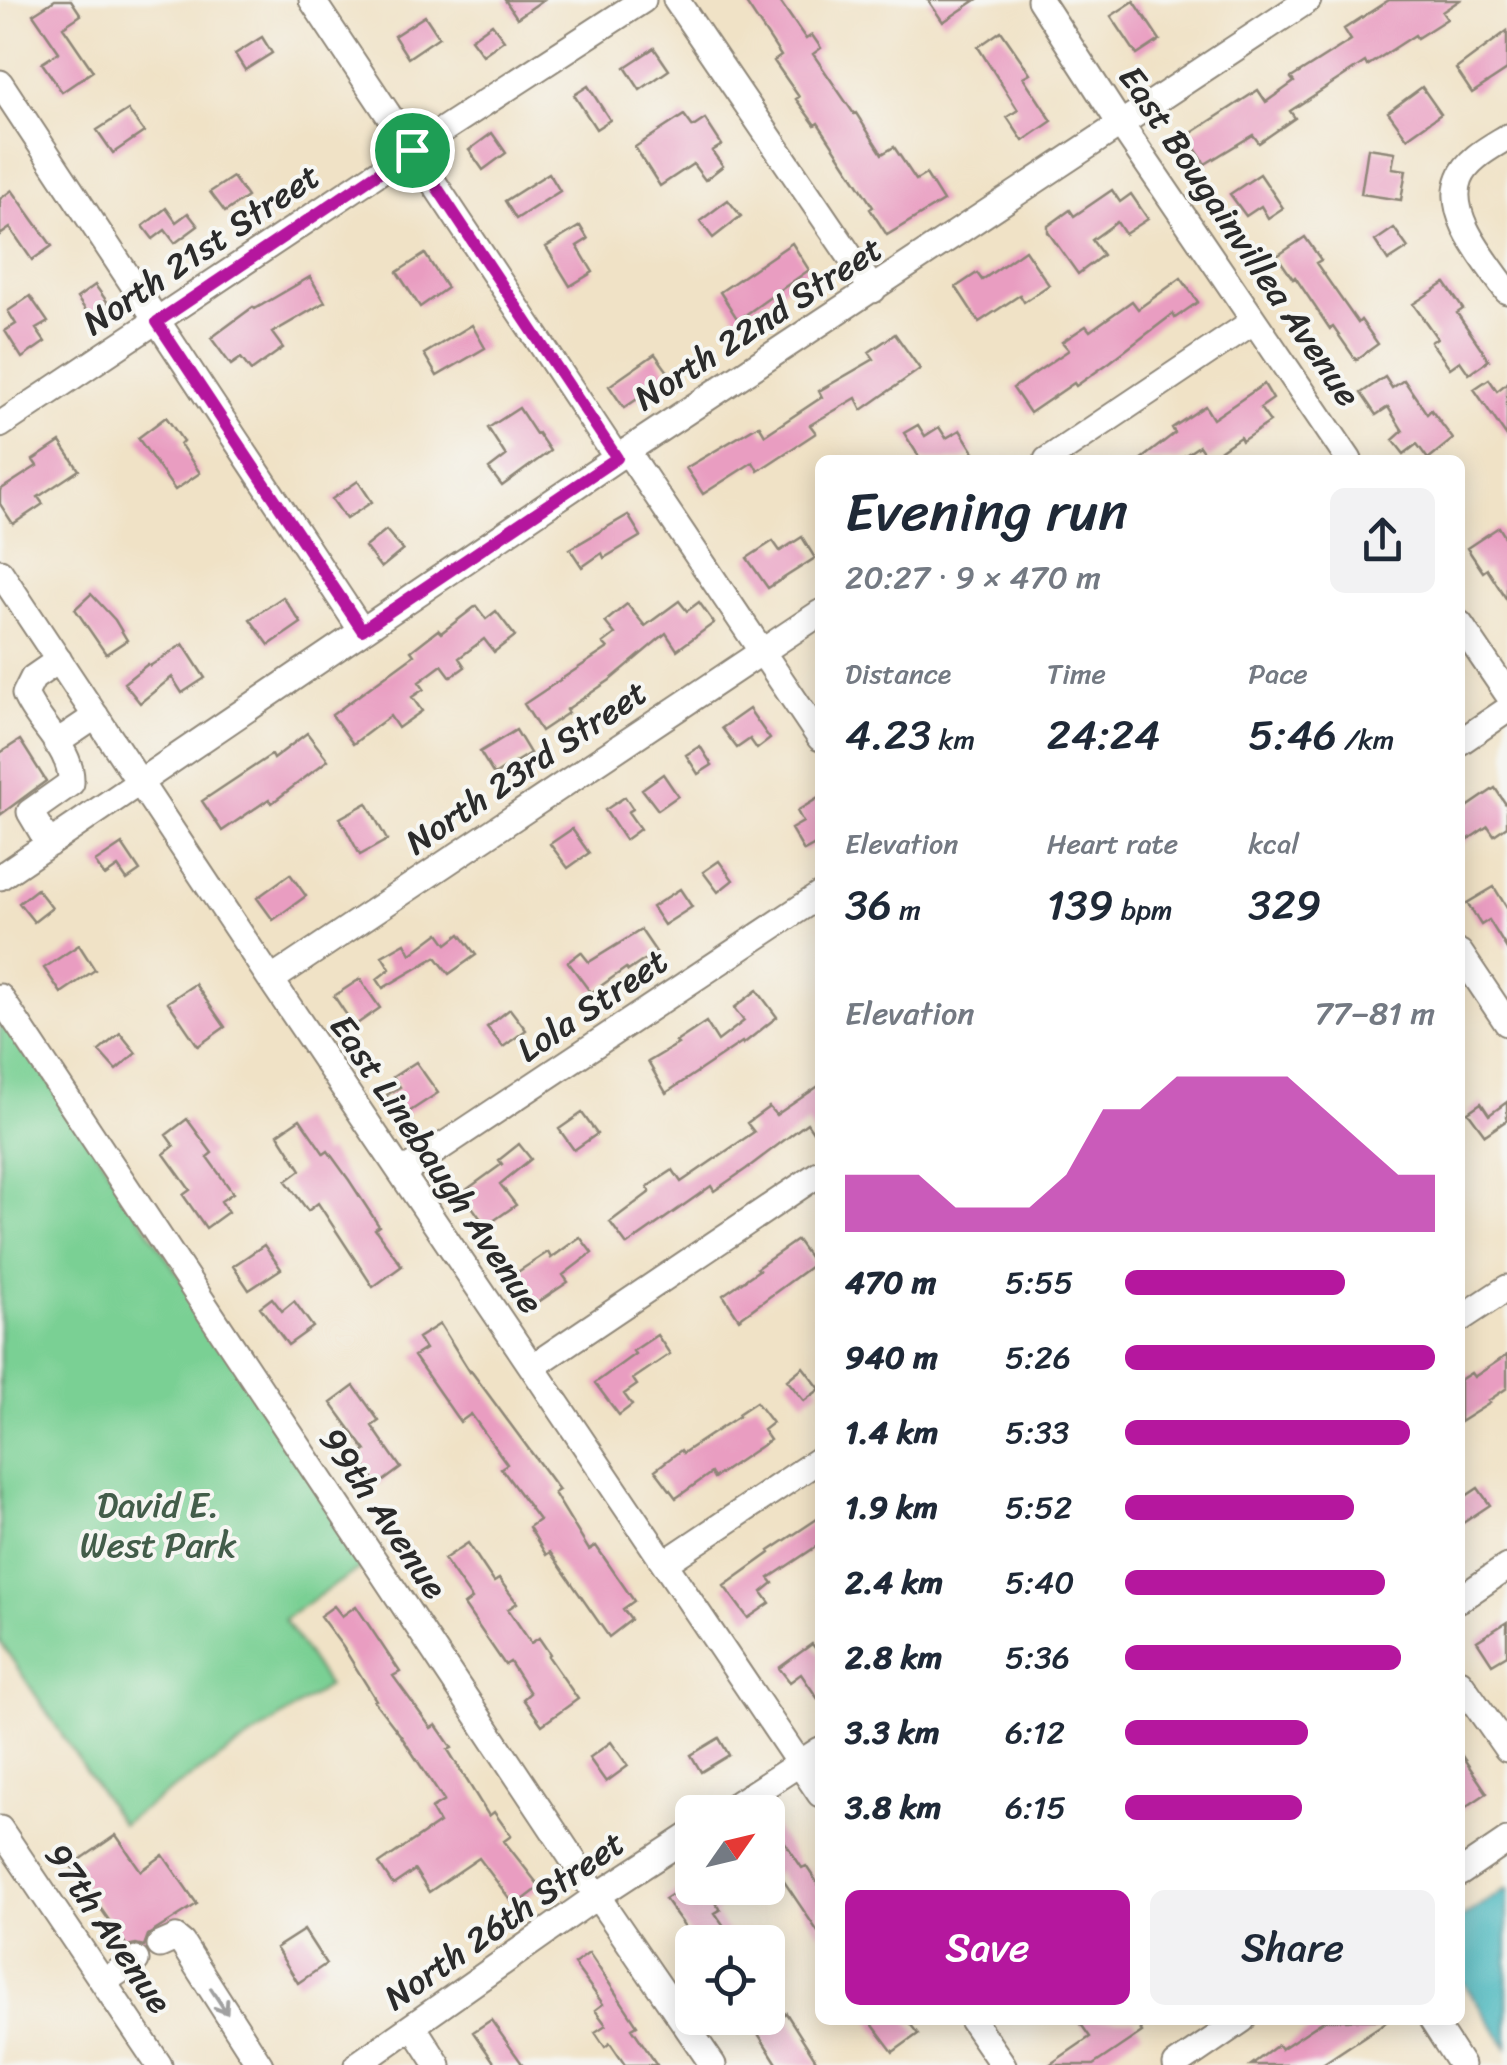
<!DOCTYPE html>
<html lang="en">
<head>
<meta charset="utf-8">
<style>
  :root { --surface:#fff; --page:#f2f2f3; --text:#1f2937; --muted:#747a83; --accent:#b5179e }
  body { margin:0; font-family:Sriracha,sans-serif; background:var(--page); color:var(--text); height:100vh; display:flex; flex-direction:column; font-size:38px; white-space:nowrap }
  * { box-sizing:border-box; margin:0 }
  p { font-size:32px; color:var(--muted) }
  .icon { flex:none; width:55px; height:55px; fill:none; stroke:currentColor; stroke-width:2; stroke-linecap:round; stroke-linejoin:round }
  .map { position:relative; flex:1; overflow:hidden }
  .sheet { position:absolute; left:815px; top:455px; width:650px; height:1570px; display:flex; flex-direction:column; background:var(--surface); border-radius:15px; box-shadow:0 5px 25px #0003 }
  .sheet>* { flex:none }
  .needle { width:65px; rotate:56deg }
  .fabs { position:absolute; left:675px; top:1795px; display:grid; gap:20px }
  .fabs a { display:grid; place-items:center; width:110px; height:110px; border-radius:15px; background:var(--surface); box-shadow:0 5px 25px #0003; font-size:50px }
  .pin { position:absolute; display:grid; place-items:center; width:85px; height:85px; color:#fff; margin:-42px; border:5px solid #fff; border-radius:50%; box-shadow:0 2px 10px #0007 }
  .round { display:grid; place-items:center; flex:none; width:105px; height:105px; border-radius:15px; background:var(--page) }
  .summary { display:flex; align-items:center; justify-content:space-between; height:170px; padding:0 30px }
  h1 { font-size:55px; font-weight:600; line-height:75px }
  .figures { display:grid; grid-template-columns:repeat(3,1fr); gap:15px; height:170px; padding:10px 30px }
  .figures div { display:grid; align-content:center }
  .figures b { font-size:42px; font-weight:600 }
  .figures small { font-size:28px; font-weight:400 }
  .figures p { font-size:28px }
  .chart { height:280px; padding:20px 30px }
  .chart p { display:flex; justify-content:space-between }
  .chart svg { width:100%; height:180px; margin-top:10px; fill:var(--accent); opacity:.7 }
  .button { display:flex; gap:20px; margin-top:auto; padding:20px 30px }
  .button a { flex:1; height:115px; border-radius:15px; background:var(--accent); color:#fff; font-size:40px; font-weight:600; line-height:115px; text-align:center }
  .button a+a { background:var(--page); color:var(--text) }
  ul { padding:0 30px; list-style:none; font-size:32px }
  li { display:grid; grid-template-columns:160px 120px 1fr; align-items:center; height:75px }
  li i { height:25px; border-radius:12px; background:var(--accent) }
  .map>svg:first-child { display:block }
  .green { fill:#7ad094; stroke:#527e60; stroke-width:2.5 }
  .water { fill:#45b5bc; stroke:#387074; stroke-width:2.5 }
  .building { fill:#e99dc1 }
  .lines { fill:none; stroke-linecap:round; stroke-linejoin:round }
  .minor-casing { stroke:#8e8678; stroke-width:29 }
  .minor { stroke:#fff; stroke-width:25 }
  .oneway { stroke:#a0a0a0 }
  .route-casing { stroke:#fff; stroke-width:20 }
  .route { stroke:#b5179e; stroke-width:12 }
  .labels { text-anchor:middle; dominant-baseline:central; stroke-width:8; stroke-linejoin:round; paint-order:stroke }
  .street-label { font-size:35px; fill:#2b2b2b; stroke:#f6f6f2 }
  .park-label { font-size:35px; fill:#435d4a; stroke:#f6f6f2 }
</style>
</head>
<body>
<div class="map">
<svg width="1507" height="2065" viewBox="0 0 1507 2065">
  <rect width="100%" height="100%" fill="#f6f6f2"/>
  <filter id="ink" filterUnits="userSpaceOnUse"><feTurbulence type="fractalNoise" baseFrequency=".01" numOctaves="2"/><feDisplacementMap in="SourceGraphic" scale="20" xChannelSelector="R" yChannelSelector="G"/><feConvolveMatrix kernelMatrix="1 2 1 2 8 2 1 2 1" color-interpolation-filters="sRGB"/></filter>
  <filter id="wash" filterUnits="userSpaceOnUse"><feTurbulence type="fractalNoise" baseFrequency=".0048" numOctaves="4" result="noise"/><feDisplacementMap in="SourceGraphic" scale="40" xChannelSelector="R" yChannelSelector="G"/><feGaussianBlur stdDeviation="2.25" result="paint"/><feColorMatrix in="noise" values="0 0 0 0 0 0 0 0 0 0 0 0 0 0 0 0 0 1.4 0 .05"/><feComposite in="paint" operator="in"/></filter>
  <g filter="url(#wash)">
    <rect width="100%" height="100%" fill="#f0e2c6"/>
    <path class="green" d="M0 1006 369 1562 284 1619 328 1686 121 1824 0 1641Z"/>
    <path class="water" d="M1507 1888V2048L1460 1977V1919Z"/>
    <g id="blocks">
      <path class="building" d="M55 0H71L81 15 63 27 93 71 62 92 42 63 59 52 33 14Z
        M505 0H543L517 18Z
        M744 0H779L806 39 812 35 821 48 813 54 854 114 856 113 882 154 894 147 916 180 926 174 943 201 887 235 870 209 873 207 818 123 815 125 796 99 799 97 774 61 781 56Z
        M928 0H976L943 22Z
        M1389 0H1460L1442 12 1447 19 1417 38 1415 35 1367 66 1365 62 1290 111 1295 118 1259 143 1253 135 1205 164 1187 136 1258 90 1266 102 1294 82 1291 78 1351 40 1344 29Z
        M1134 1 1160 40 1137 55 1111 16Z
        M425 16 439 37 408 58 394 36Z
        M492 24 504 40 483 55 471 39Z
        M1001 31 1030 73 1023 77 1052 121 1023 141 1007 117 1018 110 978 47Z
        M1507 31V70L1472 93 1456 69Z
        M262 37 272 53 245 70 235 54Z
        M654 48 669 70 640 90 625 67Z
        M588 86 610 120 596 129 574 95Z
        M1422 87 1441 114 1407 138 1388 112Z
        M128 110 144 132 113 153 97 130Z
        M684 115 693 127 705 119 722 145 712 151 723 166 705 180 693 164 660 186 635 147Z
        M492 133 506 153 483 170 469 150Z
        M1368 148 1395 152 1392 168 1406 170 1401 200 1361 194Z
        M549 173 560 191 516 219 505 201Z
        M1260 174 1283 208 1268 218 1261 206 1246 216 1230 194Z
        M233 177 247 197 225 212 210 192Z
        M12 190 52 246 32 260 10 228 0 235V199Z
        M1112 190 1120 202 1131 194 1148 219 1125 234 1117 222 1092 240 1103 255 1078 274 1048 232V226L1070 210 1074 216Z
        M728 200 741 216 713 238 700 221Z
        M166 208 176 222 188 213 198 226 175 243 165 230 153 239 143 226Z
        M580 226 588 239 577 246 593 272 570 286 546 247Z
        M1394 228 1408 248 1388 261 1375 241Z
        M1305 237 1321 260 1316 263 1358 323 1361 320 1378 344 1356 360 1333 327 1330 329 1295 277 1293 279 1277 256Z
        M792 243 809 270 738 320 720 292Z
        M1025 250 1049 285 1024 302 1020 295 979 322 956 287 977 273 982 280Z
        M425 254 447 288 420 307 397 272Z
        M310 277 325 302 272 333 283 348 251 371 241 358 231 365 211 338 253 307 255 309Z
        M1181 278 1198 302 1175 318 1173 314 1110 362 1076 386 1074 383 1030 413 1013 388 1069 350 1062 342 1086 326 1090 331 1132 301 1138 309Z
        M1445 283 1463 309 1457 313 1489 360 1469 374 1460 361 1450 368 1431 342 1437 338 1413 304Z
        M95 285 108 303 90 316 77 298Z
        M30 296 48 322 36 329 45 342 22 358 5 331 16 324 8 311Z
        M472 325 485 348 437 376 424 354Z
        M895 334 920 369 862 410 856 398 810 425 816 433 758 471 753 462 703 494 686 468 759 425 765 435 822 397 819 391 874 359 869 352Z
        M655 354 671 376 624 408 609 386Z
        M1385 377 1392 388 1404 380 1427 414 1431 410 1453 439 1428 459 1417 444 1404 454 1393 440 1403 431 1388 407 1376 415 1361 393Z
        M1489 379 1497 391 1507 383V437L1474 389Z
        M1264 384 1273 399 1260 408 1270 422 1242 441 1240 437 1208 459 1199 446 1178 460H1140L1175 433 1172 428 1205 406 1213 419Z
        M519 408 536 434 538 433 550 451 502 486 489 469 506 456 488 428Z
        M166 417 183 441 180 444 200 473 175 490 138 438Z
        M918 425 925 436 939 427 946 438 960 430 974 452 961 460H921L904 433Z
        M60 442 79 470 38 497 43 504 13 524 0 504V490L37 466 33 460Z
        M358 481 372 502 346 519 332 499Z
        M628 515 641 536 604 558 602 553 582 567 570 549Z
        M1499 527 1507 540V600L1487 569 1483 572 1467 548Z
        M386 530 403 550 381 568 365 547Z
        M802 537 815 558 768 588 747 558 773 541 780 551Z
        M91 594 115 620 127 640 106 654 75 609Z
        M283 597 301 623 269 645 250 619Z
        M679 601 687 611 699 602 714 623 677 650 666 633 610 680 566 710 568 713 541 731 524 704 608 648 603 643 615 634 605 622 627 604 645 626Z
        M476 606 486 619 496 611 515 636 494 652 484 639 459 658 465 667 451 677 442 665 419 682 424 689 412 697 422 711 398 728 390 716 353 744 332 715 414 655 411 651 438 630 441 633Z
        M183 644 205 678 182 693 172 677 140 703 124 683 148 664 150 666Z
        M749 709 770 739 757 749 750 739 737 748 722 728Z
        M516 730 530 753 494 775 480 752Z
        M307 733 328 760 272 803 269 799 222 831 202 801 271 755 273 759Z
        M20 740 46 781 0 815V753Z
        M700 746 712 765 698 774 686 755Z
        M663 774 678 796 658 810 642 789Z
        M1495 788 1507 806V826L1494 835 1488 826 1460 845V812Z
        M625 797 633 809 628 812 640 829 625 840 605 810Z
        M820 797V850L817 844 804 851 791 829 803 822 797 811Z
        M367 803 387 840 360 855 340 818Z
        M572 829 589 853 568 868 550 844Z
        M122 844 140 871 127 880 118 867 105 876 95 862Z
        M719 861 733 880 718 892 703 872Z
        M290 874 306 896 273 920 257 898Z
        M1494 887 1507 908V949L1489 920 1481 925 1467 903Z
        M37 889 52 908 34 922 19 903Z
        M680 889 692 907 664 925 652 907Z
        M641 930 656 952 628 971 626 968 591 993 568 962 581 952 589 962Z
        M439 933 447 944 460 934 476 955 449 974 436 957 383 988 377 979 390 969 382 956 405 943 411 954Z
        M79 945 95 970 61 993 44 968Z
        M360 979 380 1008 354 1026 334 996Z
        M195 984 225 1027 198 1046 168 1002Z
        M757 990 777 1017 743 1044 742 1042 666 1093 648 1062 678 1044 676 1042 706 1022 718 1041 744 1021 734 1008Z
        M510 1009 526 1030 503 1047 487 1027Z
        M120 1033 136 1053 116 1070 99 1051Z
        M416 1062 438 1093 401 1117 387 1095 400 1087 393 1077Z
        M820 1085V1142L807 1123 746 1169 714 1191 711 1186 627 1245 610 1222 650 1192 647 1187 673 1170 681 1182 754 1132 747 1123 769 1107 776 1115Z
        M1507 1102V1120L1485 1135 1468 1112 1481 1103 1489 1115Z
        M582 1113 597 1134 574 1150 559 1129Z
        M187 1119 212 1153 207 1157 233 1193 221 1201 228 1212 206 1228 183 1195 190 1190 164 1154 174 1146 166 1135Z
        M300 1119 324 1154 328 1151 349 1180 379 1226 375 1229 402 1266 373 1287 318 1203 308 1211 286 1181 301 1170 278 1134Z
        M519 1144 531 1159 500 1184 516 1205 486 1226 462 1193 502 1164 499 1160Z
        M580 1237 592 1253 563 1275 568 1282 534 1305 513 1275 548 1252 551 1258Z
        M797 1240 814 1264 739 1319 723 1295 759 1270 757 1268Z
        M264 1245 281 1269 249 1290 233 1266Z
        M272 1298 282 1311 294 1301 313 1327 288 1345 260 1307Z
        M440 1324 470 1372 471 1371 559 1490 554 1493 589 1550 596 1546 634 1601 623 1609 631 1620 609 1637 550 1552 546 1555 529 1527 539 1520 501 1468 507 1464 471 1414 460 1422 414 1356 425 1349 418 1338Z
        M657 1335 670 1354 633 1379 637 1385 624 1394 632 1405 619 1415 595 1383 635 1354 633 1351Z
        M1507 1355V1388L1488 1401 1490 1403 1460 1422V1380L1471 1373 1474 1377Z
        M803 1367 820 1389 804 1401 787 1380Z
        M354 1386 379 1421 372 1426 401 1468 378 1485 358 1456 366 1451 331 1403Z
        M756 1402 772 1423 763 1430 770 1440 714 1478 711 1473 676 1498 655 1470 681 1450 683 1453 739 1416 738 1414Z
        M1478 1488 1490 1505 1460 1525V1500Z
        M820 1517V1544L769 1578 773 1583 762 1592 770 1603 748 1618 724 1586 770 1553 769 1551Z
        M468 1543 494 1582 499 1579 517 1603 508 1609 531 1643 539 1638 550 1654 548 1656 578 1699 542 1725 523 1699 530 1693 510 1662 505 1665 464 1605 472 1599 444 1559Z
        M334 1606 342 1616 356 1606 400 1672 393 1676 431 1728 436 1725 452 1748 448 1750 489 1816 494 1812 511 1836 504 1841 540 1887 515 1906 479 1858 429 1892 415 1870 393 1885 379 1864 439 1823 431 1809 444 1801 401 1736 374 1701 376 1700 343 1647 320 1616Z
        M1507 1622V1655L1492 1664 1477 1641Z
        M812 1644 820 1654V1702L801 1674 790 1682 779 1668Z
        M719 1738 729 1755 701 1772 691 1755Z
        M611 1742 628 1766 606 1782 589 1758Z
        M1460 1753 1487 1793 1460 1811Z
        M768 1817 802 1868 806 1866 820 1887V1935L777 1871 768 1878Z
        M116 1835 141 1871 163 1855 197 1904 148 1935 144 1946 136 1944 127 1946 71 1866Z
        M692 1881V1888H705L720 1910 715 1913 735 1942H696L665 1899Z
        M304 1930 326 1964 298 1983 276 1948Z
        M589 1953 637 2025 632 2028 657 2065H625L610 2043 605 2047 595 2032 606 2025 595 2010 603 2004 574 1964Z
        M786 2013 819 2065H778L757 2032Z
        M491 2020 523 2065H496L473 2032Z
        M869 2020H907L918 2034 893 2052Z
        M1078 2020H1134L1142 2032 1093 2065H1049L1090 2037Z
        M1325 2020H1389L1321 2065H1251L1278 2045 1281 2049Z"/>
    </g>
  </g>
  <g filter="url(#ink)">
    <use href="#blocks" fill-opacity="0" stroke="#8e8678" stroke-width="2.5"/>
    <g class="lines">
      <g class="minor-casing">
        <path id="minor" d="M312 0 617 458
          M676 0 873 290
          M1040 0 1121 125 1349 460
          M0 83 362 631
          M1507 137C1491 147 1467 159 1460 178 1445 216 1487 262 1507 291
          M0 425 412 150 643 0
          M627 451 820 738
          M1047 460 1254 321
          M0 572 271 980 820 1794
          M1460 624 1507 693
          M1460 742 1507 710
          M56 743 96 716
          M49 844 30 812 71 783C73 749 37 724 25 694L33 678 59 660
          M0 877 627 451 1308 0
          M1460 953 1507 1023
          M271 980 820 613
          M0 997 597 1896 713 2065
          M402 1173 820 895
          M1460 1319 1507 1288
          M532 1367 820 1173
          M665 1563 820 1459
          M1460 1599 1507 1567
          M1460 1682 1507 1749
          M725 1812 820 1750
          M0 1829 159 2065
          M1460 1873 1507 1841
          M160 1945 176 1938 182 1943 260 2065
          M103 1982 136 1960
          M972 2020 1003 2065
          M1432 2020 1461 2065
          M413 2026 438 2065
          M357 2065 597 1896 692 1834
          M1176 2065 1242 2020"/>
      </g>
      <use href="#minor" class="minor"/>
    </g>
    <defs><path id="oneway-shaft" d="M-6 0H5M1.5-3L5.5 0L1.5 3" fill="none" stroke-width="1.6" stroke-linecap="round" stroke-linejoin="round" transform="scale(2.5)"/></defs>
    <use class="oneway" href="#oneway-shaft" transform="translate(219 2001) rotate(57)"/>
  </g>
  <g class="lines" filter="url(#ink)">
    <g class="route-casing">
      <path id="route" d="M412 150 617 458 362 630 157 322Z"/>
    </g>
    <use href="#route" class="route"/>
  </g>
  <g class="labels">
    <g class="street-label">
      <text transform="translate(1240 236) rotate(56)">East Bougainvillea Avenue</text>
      <text transform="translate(201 249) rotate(-34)">North 21st Street</text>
      <text transform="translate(758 323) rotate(-33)">North 22nd Street</text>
      <text transform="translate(526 767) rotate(-34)">North 23rd Street</text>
      <text transform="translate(592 1005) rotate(-34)">Lola Street</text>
      <text transform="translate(437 1164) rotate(56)">East Linebaugh Avenue</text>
      <text transform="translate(384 1513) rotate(56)">99th Avenue</text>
      <text transform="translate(504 1920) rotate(-35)">North 26th Street</text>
      <text transform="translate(109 1928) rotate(56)">97th Avenue</text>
    </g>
    <g class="park-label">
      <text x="158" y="1505">David E.<tspan x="158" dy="40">West Park</tspan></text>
    </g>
  </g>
</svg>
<div class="fabs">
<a><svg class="needle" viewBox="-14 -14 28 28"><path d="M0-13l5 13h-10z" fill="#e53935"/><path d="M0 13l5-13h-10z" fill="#747a83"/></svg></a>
<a><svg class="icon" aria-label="locate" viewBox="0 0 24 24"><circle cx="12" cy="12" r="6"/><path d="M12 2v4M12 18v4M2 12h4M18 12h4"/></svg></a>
</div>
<div class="pin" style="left:412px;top:150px;background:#1e9e55"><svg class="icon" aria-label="arrive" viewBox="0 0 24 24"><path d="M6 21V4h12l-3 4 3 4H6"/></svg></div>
<section class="sheet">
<div class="summary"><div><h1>Evening run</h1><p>20:27 · 9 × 470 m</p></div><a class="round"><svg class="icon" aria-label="share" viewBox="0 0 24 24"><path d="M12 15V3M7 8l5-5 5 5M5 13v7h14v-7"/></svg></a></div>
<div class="figures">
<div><p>Distance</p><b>4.23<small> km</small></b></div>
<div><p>Time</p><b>24:24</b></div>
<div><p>Pace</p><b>5:46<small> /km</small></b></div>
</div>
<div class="figures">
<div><p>Elevation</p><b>36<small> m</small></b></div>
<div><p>Heart rate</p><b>139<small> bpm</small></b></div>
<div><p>kcal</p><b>329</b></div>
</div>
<div class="chart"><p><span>Elevation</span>77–81 m</p>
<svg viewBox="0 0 160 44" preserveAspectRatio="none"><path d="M0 44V30L10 30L20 30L30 38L40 38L50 38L60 30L70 14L80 14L90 6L100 6L110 6L120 6L130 14L140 22L150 30L160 30V44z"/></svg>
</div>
<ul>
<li><b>470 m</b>5:55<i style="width:71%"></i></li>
<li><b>940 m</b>5:26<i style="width:100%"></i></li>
<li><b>1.4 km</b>5:33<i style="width:92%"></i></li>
<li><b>1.9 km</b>5:52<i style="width:74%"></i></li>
<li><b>2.4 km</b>5:40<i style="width:84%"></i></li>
<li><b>2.8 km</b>5:36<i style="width:89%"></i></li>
<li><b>3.3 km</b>6:12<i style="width:59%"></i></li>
<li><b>3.8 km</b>6:15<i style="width:57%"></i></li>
</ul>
<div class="button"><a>Save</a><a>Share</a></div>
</section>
</div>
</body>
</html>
